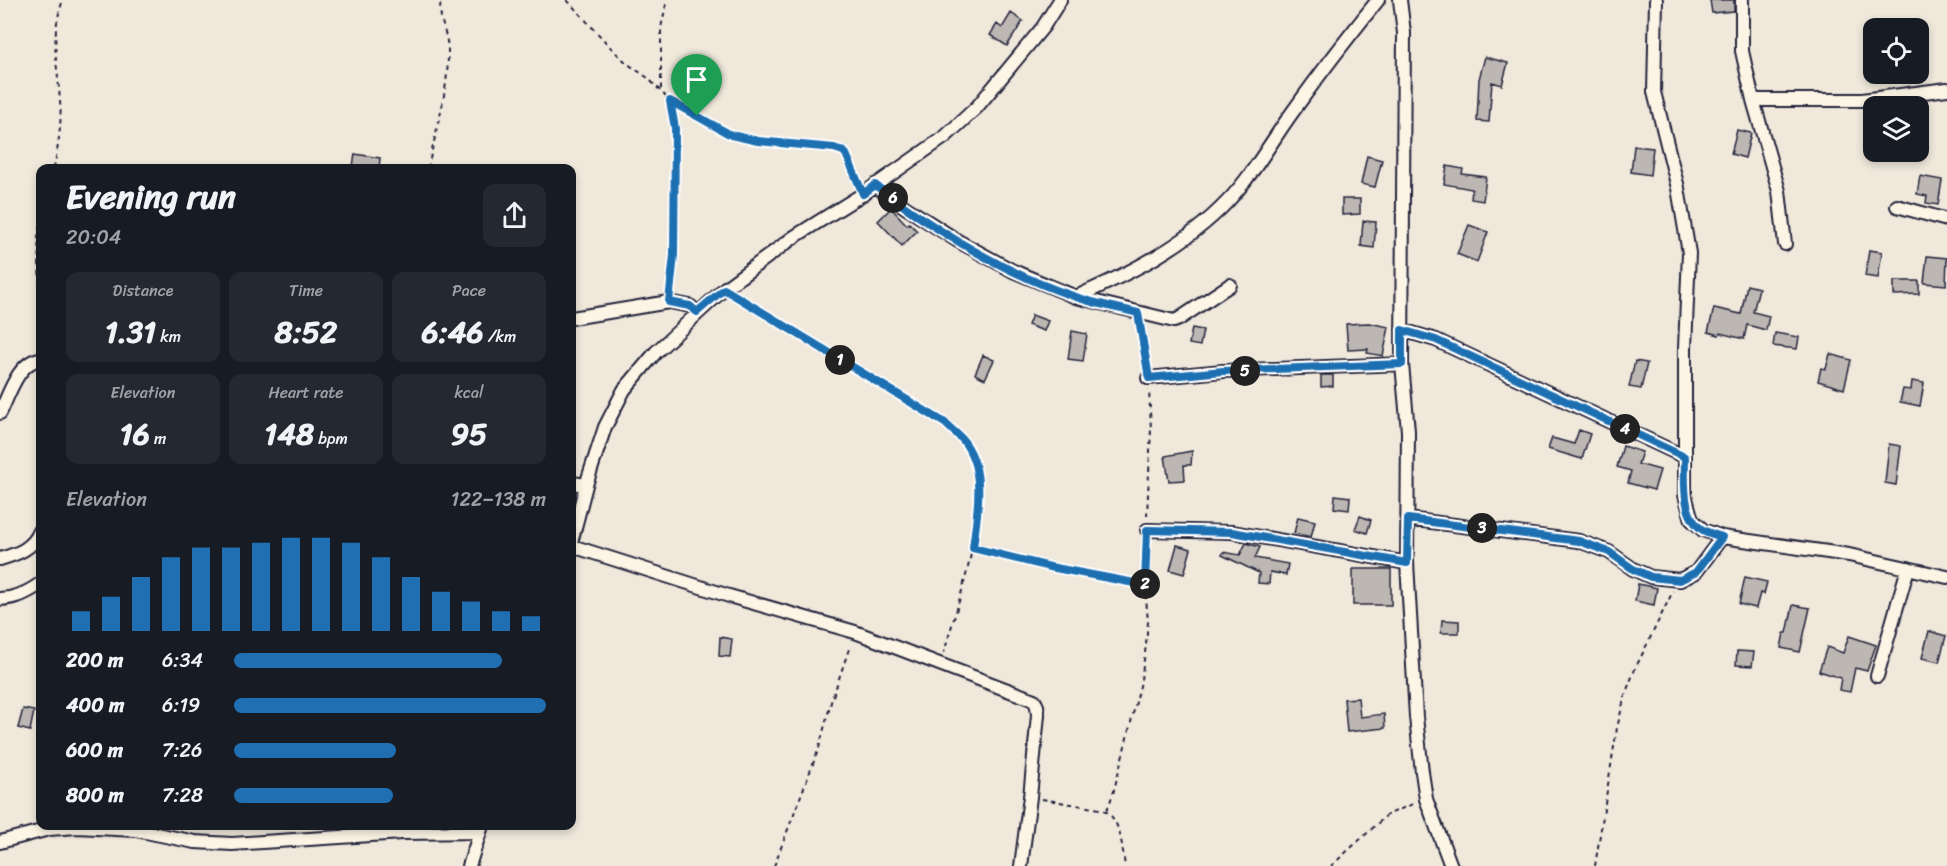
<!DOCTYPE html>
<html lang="en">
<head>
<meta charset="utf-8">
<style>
  :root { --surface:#171b24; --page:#242831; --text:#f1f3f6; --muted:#9ea1a6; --accent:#1f6fb2 }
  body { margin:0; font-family:Sriracha,sans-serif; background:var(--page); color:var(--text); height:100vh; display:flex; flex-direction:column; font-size:22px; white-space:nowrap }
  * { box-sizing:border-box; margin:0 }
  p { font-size:20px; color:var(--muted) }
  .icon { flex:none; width:33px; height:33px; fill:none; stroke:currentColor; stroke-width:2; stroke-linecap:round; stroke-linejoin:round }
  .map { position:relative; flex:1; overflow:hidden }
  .side { position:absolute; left:36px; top:164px; width:540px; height:666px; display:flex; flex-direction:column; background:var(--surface); border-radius:12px; box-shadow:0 3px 9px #0003 }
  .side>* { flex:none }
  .controls { position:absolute; left:1863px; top:18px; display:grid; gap:12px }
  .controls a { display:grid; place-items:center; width:66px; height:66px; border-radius:12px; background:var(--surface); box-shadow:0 3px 9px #0003; font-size:30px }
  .pin { position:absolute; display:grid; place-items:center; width:51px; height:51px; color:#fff; margin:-62px -26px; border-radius:50% 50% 50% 0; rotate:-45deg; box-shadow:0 0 6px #0007 }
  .pin .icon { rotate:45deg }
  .km { position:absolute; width:30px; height:30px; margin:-15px; border-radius:50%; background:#222; color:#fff; font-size:16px; line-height:30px; text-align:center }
  .round { display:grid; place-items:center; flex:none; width:63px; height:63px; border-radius:12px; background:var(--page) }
  .head { display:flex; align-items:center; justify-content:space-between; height:102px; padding:0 30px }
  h1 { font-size:33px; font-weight:700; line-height:45px }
  .stats { display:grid; grid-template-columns:repeat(3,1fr); gap:9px; height:102px; padding:6px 30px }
  .stats div { display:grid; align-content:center; border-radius:12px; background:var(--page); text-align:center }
  .stats b { font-size:30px; font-weight:700 }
  .stats small { font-size:16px; font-weight:400 }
  .stats p { font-size:16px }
  .chart { height:168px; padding:12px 30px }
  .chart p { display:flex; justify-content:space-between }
  .chart svg { width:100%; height:108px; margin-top:6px; stroke:var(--accent); stroke-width:6 }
  ul { padding:0 30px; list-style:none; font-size:20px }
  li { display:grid; grid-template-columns:96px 72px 1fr; align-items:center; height:45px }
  li i { height:15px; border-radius:8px; background:var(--accent) }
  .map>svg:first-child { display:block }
  .building { fill:#bcb7b3; stroke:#22223b; stroke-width:1.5 }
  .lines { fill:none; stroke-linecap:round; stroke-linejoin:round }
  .minor-casing { stroke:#22223b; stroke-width:16 }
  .path { stroke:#22223b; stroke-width:2; stroke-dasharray:4.5 4.5; stroke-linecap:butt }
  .minor { stroke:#fcf5e5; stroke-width:12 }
  .route-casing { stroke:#fff; stroke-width:12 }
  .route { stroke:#1f6fb2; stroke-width:8 }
</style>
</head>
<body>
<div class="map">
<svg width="1947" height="866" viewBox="0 0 1947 866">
  <rect width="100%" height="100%" fill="#efe8db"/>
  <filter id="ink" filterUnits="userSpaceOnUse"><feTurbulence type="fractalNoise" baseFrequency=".0167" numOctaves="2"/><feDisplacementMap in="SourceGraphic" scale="12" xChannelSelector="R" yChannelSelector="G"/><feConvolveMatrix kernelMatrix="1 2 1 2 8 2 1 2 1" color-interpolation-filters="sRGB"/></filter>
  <g filter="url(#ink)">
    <path class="building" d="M1710 0H1734V11L1712 13Z
      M1011 13 1023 21 1007 46 990 35 997 24 1002 28Z
      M1485 57 1508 63 1502 85 1492 82 1489 122 1477 121 1479 79Z
      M1737 130 1751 133 1745 158 1731 154Z
      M1634 146 1653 148 1650 175 1631 172Z
      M355 154 380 158 379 168 353 166Z
      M1367 156 1382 160 1375 187 1361 184Z
      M1447 166 1463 169 1462 174 1486 177 1483 201 1471 199 1472 189 1444 184Z
      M1920 176 1942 180 1938 205 1926 203 1927 196 1917 194Z
      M1342 199H1360V214L1342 215Z
      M891 208 907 225 909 223 917 231 902 246 878 221Z
      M1363 221 1376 222 1374 248 1361 246Z
      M1469 225 1488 232 1477 262 1457 254Z
      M1869 250 1882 252 1878 278 1865 276Z
      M1927 256 1947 258 1946 285 1924 283Z
      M1894 281H1919V294L1894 295Z
      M1747 285 1759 288 1753 312 1769 316 1766 330 1747 325 1744 339 1720 333 1719 335 1708 332 1714 308 1741 314Z
      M1032 315 1048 321 1044 331 1028 325Z
      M1369 323 1389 327 1383 356 1367 353 1368 349 1348 350 1346 324Z
      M1192 328 1203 330 1200 346 1189 344Z
      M1072 331 1087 334 1083 361 1068 359Z
      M1775 333 1799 337 1797 349 1773 346Z
      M1830 354 1851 360 1844 389 1818 381 1821 368 1826 369Z
      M983 355 994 360 985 379 975 374Z
      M1635 361 1647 363 1641 389 1629 387Z
      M1321 375H1333V386L1321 387Z
      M1912 381 1924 383 1920 406 1900 402 1903 389 1911 390Z
      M1579 430 1590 434 1582 459 1548 449 1552 438 1574 444Z
      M1889 444 1901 446 1896 485 1885 483Z
      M1623 446 1642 452 1638 464 1660 470 1654 490 1628 483 1631 471 1617 467Z
      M1192 451 1191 465H1184L1185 480 1169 481 1165 456Z
      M1335 495 1350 497 1349 510 1334 508Z
      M1360 516 1371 520 1367 533 1355 529Z
      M1298 517 1315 521 1311 537 1294 533Z
      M1246 543 1260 547 1255 558 1288 564 1286 575 1270 572 1269 584 1258 583 1259 573 1222 555 1223 552 1240 555Z
      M1177 545 1191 549 1184 574 1170 570Z
      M1353 569H1391V605H1353Z
      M1745 577 1767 582 1764 594 1760 593 1756 608 1739 604Z
      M1638 584 1657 588 1654 605 1635 601Z
      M1793 605 1810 608 1800 652 1781 648 1784 633H1787Z
      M1442 620 1459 621V633H1441Z
      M1929 631 1946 636 1939 662 1922 658Z
      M1849 636 1876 645 1867 671 1855 668 1850 692 1839 690 1841 678 1819 671 1827 647 1843 653Z
      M720 637 732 639 730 657 719 656Z
      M1737 651 1754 652 1752 666 1736 665Z
      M1358 698 1360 717 1384 714 1385 728 1347 732 1344 699Z
      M23 709 34 711 30 731 18 728Z"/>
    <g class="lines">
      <g class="minor-casing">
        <path id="minor" d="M1400 0 1404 33 1402 364 1408 431 1407 563 1416 717 1422 772 1426 799 1451 866
          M1656 0 1654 92 1678 188 1689 253 1685 348V495L1692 520 1703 530 1722 537 1849 555 1947 577
          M1742 0V51L1753 100 1779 191 1785 244
          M1753 100H1862L1947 89
          M875 185 905 207 958 241 1013 271 1076 297 1174 321 1179 319 1230 285
          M1897 206 1947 220
          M1076 297C1130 273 1185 246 1227 202 1253 175 1272 140 1294 110 1321 72 1349 36 1378 0
          M572 318 669 302 690 306 697 312
          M1402 330 1436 340 1685 457
          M1148 378 1223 371 1402 364
          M0 413C9 395 18 362 40 359
          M572 483 586 485
          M1408 519 1579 541 1609 552 1633 569 1651 577 1680 580 1696 572 1722 537
          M1147 530 1232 532 1407 563
          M572 539 586 485 605 427 624 390 656 352 724 289 794 237 863 194 946 136 977 107 1043 27 1060 0
          M572 546 729 596 855 632 1034 700 1037 706 1038 715 1030 797 1021 866
          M0 559C17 554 33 549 40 531
          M0 599C16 598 27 593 40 584
          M1877 676 1908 568
          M0 842 49 829 77 827 136 830 195 842 232 844 402 833 480 832
          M469 866 482 826"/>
      </g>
      <path class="path" d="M567 0 614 51 628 64 648 78 670 101 676 128 674 255 671 289
        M661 89V28L667 0
        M670 101 731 135 758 141 839 149 846 154 858 183
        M54 168C58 147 62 124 60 102 58 64 49 39 63 0
        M428 168C436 130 448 92 448 54 449 35 437 19 441 0
        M40 226 38 235 40 290
        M736 297 945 423C956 434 968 444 973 459 991 512 958 601 944 653
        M1141 328 1147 366
        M1147 516 1151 429 1149 390
        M973 548 1050 567 1145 585
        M1042 799 1100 809C1121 814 1122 848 1125 866
        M1107 810 1113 794 1140 686 1145 653 1148 622 1145 585 1146 543
        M774 866 819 748 831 702 850 646
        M1331 866 1387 815 1415 803
        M1595 866 1617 728 1625 695 1635 669 1673 591"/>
      <use href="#minor" class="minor"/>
    </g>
  </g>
  <g class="lines" filter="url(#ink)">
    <g class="route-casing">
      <path id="route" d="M670 101 731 135 758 141 834 148 843 151 846 154 863 194 875 185C936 231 1003 273 1076 297 1096 304 1118 308 1138 313L1149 378 1223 371 1402 364V330L1436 340 1685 457C1685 479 1681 517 1703 530 1708 533 1716 535 1722 537L1696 572 1680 580 1651 577 1633 569 1609 552 1579 541 1408 519 1407 563 1232 532 1147 530 1145 585 1050 567 973 548C977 513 987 469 962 439 957 434 951 429 945 423L724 289 697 312 690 306 669 302 674 255 675 128Z"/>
    </g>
    <use href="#route" class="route"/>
  </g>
</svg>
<div class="controls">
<a><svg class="icon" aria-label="locate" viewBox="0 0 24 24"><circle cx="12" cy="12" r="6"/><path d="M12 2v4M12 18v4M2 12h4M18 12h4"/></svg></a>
<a><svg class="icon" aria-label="layers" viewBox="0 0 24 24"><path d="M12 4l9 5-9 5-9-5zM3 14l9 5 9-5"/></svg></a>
</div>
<div class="pin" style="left:697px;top:116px;background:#1e9e55"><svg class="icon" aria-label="arrive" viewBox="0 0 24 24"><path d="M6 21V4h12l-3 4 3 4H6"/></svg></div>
<b class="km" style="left:840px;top:360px">1</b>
<b class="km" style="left:1145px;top:584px">2</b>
<b class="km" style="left:1482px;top:528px">3</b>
<b class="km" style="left:1625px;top:429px">4</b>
<b class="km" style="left:1245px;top:371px">5</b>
<b class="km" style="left:893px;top:198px">6</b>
<section class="side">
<div class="head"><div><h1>Evening run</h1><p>20:04</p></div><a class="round"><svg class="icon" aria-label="share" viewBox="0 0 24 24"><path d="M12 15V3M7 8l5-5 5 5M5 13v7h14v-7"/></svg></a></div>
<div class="stats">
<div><p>Distance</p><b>1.31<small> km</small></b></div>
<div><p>Time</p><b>8:52</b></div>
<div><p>Pace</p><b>6:46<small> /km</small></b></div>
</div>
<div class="stats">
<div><p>Elevation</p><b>16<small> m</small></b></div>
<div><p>Heart rate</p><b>148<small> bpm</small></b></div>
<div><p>kcal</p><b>95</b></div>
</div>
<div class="chart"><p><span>Elevation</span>122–138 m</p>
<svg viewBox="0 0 160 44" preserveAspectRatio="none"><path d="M5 44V36M15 44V30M25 44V22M35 44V14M45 44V10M55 44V10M65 44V8M75 44V6M85 44V6M95 44V8M105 44V14M115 44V22M125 44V28M135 44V32M145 44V36M155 44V38"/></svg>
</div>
<ul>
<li><b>200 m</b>6:34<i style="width:86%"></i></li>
<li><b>400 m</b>6:19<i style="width:100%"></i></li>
<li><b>600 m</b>7:26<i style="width:52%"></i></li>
<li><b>800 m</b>7:28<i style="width:51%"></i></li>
</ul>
</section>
</div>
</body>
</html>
